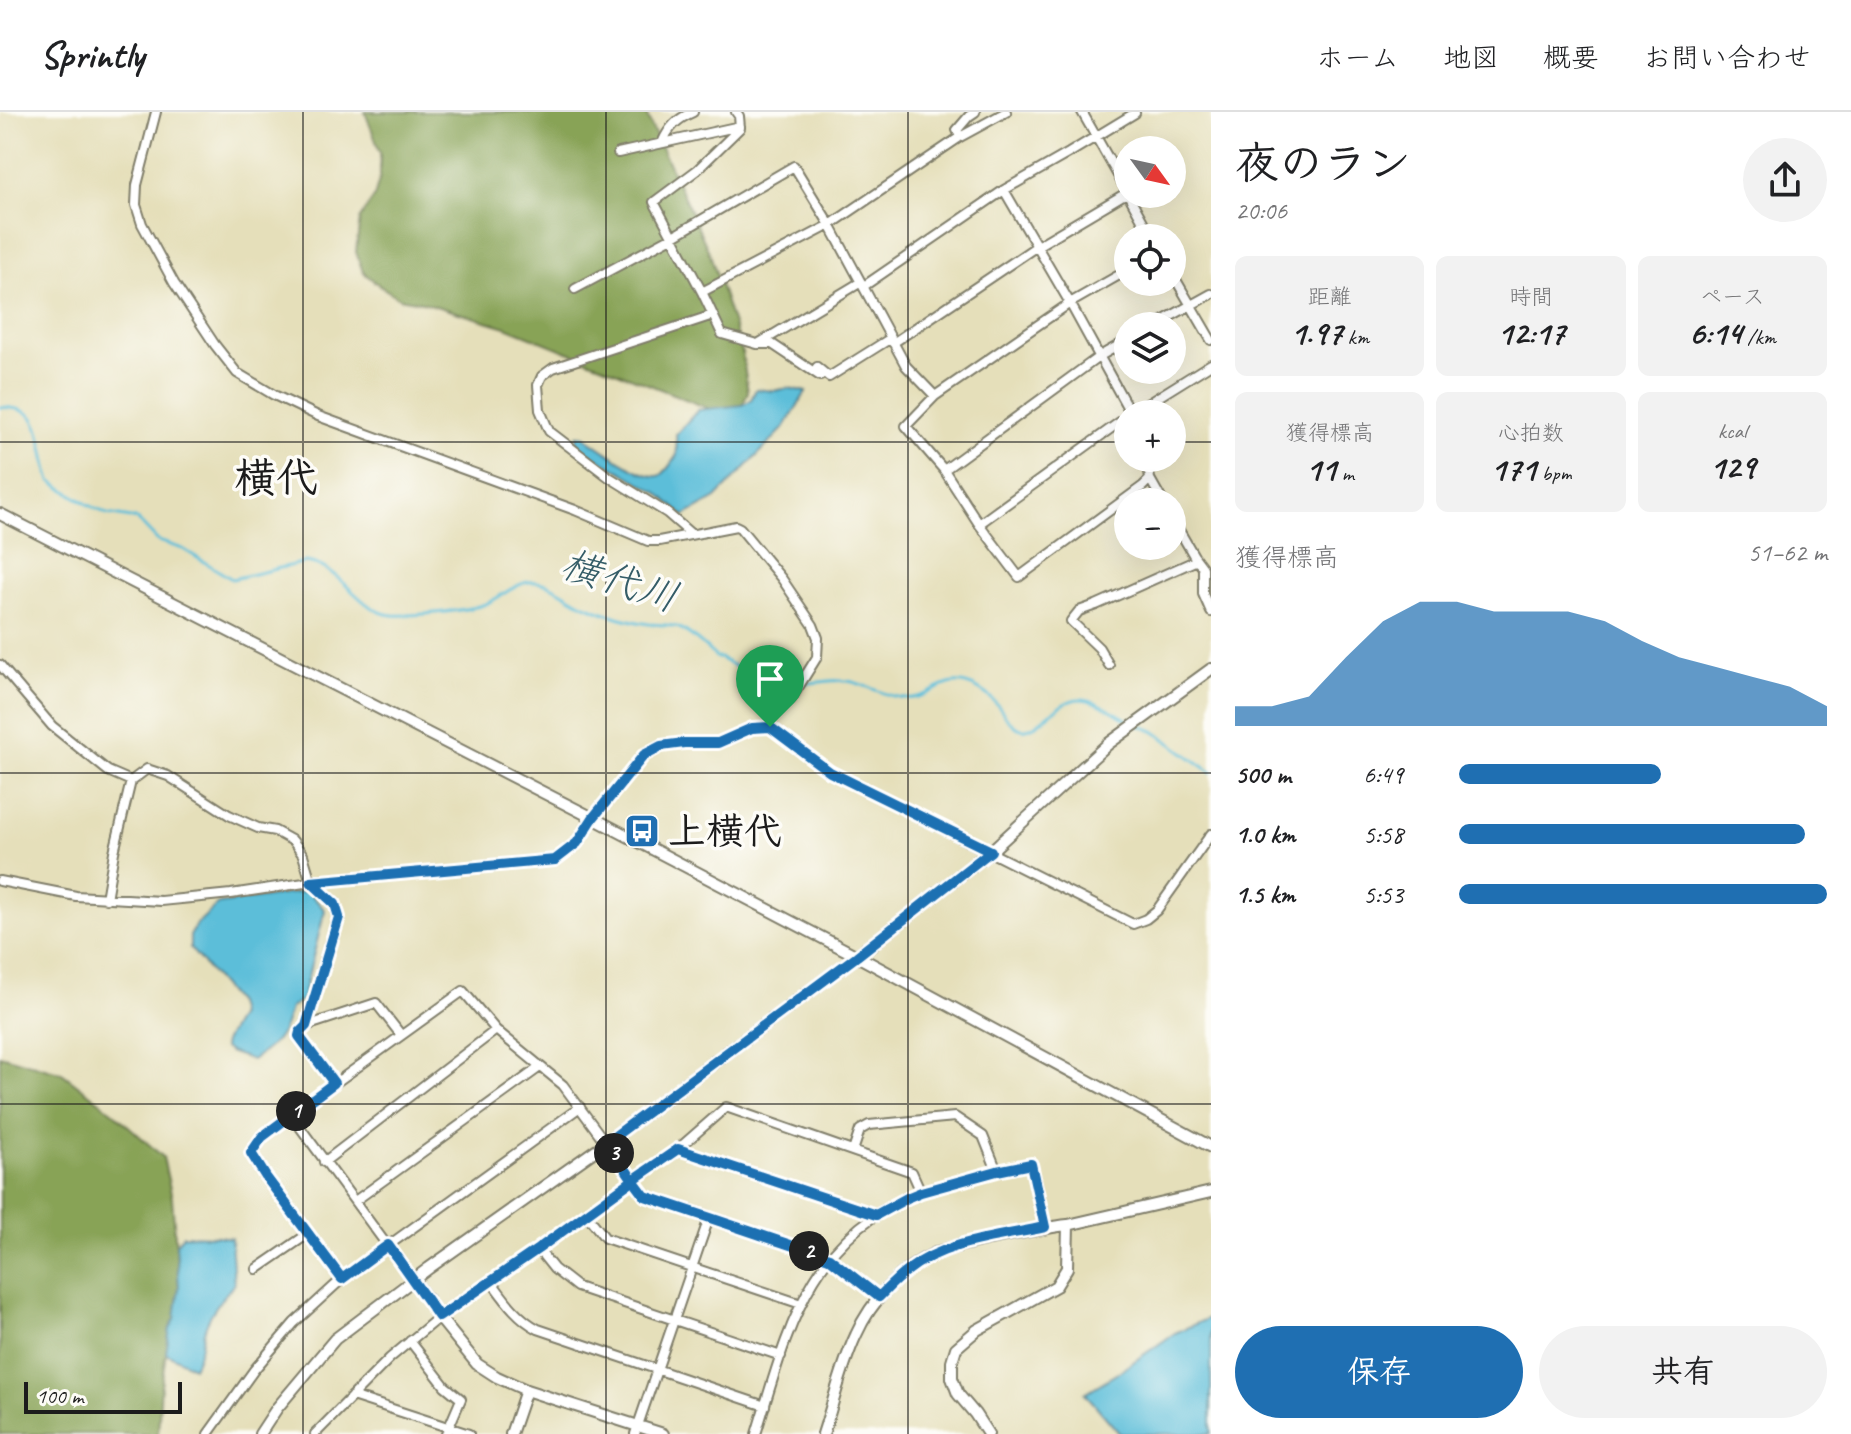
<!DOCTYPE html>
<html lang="ja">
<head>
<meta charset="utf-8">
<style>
  :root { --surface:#fff; --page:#f2f2f2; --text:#202124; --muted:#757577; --line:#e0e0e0; --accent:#1f6fb2 }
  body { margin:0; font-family:Caveat,"Klee One",sans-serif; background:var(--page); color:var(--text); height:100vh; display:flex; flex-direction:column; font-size:30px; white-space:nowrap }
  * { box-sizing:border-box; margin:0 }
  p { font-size:26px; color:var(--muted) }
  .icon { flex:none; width:44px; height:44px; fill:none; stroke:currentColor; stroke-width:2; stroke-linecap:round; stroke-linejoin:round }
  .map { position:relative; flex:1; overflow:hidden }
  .side { display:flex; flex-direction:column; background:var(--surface); width:640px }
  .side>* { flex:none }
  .needle { width:52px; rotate:123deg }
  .fabs { position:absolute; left:1114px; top:24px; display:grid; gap:16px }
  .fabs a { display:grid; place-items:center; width:72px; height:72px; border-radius:50%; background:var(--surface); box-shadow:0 8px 32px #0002; font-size:40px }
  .scale { position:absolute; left:24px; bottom:20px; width:158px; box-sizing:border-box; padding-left:8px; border:4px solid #1c1c1c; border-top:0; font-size:22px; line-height:28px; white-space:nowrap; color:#1c1c1c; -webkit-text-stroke:6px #fdfcf7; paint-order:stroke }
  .pin { position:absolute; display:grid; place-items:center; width:68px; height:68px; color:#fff; margin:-82px -34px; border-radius:50% 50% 50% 0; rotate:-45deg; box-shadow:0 0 8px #0007 }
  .pin .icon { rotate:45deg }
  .km { position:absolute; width:40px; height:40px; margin:-20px; border-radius:50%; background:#222; color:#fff; font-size:22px; line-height:40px; text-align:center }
  .round { display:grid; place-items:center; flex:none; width:84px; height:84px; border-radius:42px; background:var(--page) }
  .head { display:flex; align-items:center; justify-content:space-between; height:136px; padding:0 24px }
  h1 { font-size:44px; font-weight:700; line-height:60px }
  .metrics { display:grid; grid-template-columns:repeat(3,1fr); gap:12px; height:136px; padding:8px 24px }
  .metrics div { display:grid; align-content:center; border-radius:12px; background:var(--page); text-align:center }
  .metrics b { font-size:34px; font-weight:700 }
  .metrics small { font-size:22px; font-weight:400 }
  .metrics p { font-size:22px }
  .chart { height:224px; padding:16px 24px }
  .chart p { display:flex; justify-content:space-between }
  .chart svg { width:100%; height:144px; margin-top:8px; fill:var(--accent); opacity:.7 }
  .button { display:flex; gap:16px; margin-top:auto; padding:16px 24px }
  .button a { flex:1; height:92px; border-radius:48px; background:var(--accent); color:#fff; font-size:32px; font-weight:700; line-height:92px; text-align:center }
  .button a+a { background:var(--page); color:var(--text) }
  ul { padding:0 24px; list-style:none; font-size:26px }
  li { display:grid; grid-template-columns:128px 96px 1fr; align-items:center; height:60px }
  li i { height:20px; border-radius:10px; background:var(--accent) }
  header { display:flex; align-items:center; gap:48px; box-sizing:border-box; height:112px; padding:0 40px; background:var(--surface); border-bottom:2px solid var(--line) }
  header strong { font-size:38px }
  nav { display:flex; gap:44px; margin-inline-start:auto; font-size:28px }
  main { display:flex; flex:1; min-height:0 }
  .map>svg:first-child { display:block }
  .forest { fill:#88a356; stroke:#526039; stroke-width:2 }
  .water { fill:#5bbed9; stroke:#3c6d7a; stroke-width:2 }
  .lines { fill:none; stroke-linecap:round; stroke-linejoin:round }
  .stream { stroke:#5bbed9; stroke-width:3 }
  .minor-casing { stroke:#807e6b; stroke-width:12 }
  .tertiary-casing { stroke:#807e6b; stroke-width:14 }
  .minor { stroke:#fff; stroke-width:8 }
  .tertiary { stroke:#fff; stroke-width:10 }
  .minor-bridge-casing { stroke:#807e6b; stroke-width:12; stroke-linecap:butt }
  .minor-bridge { stroke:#fff; stroke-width:8 }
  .route-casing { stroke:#fff; stroke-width:16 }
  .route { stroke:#1f6fb2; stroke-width:10 }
  .grid { fill:none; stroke:#1c1c1c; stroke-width:2; stroke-opacity:0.55 }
  .labels { text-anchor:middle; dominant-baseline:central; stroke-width:7; stroke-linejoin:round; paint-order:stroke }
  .poi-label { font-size:38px; font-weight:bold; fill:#1c1c1c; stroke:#fdfcf7; text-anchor:start }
  .water-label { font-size:40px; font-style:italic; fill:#355d68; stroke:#fdfcf7 }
  .quarter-label { font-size:42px; font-weight:bold; fill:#1c1c1c; stroke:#fdfcf7 }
</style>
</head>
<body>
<header>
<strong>Sprintly</strong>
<nav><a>ホーム</a><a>地図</a><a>概要</a><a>お問い合わせ</a></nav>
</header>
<main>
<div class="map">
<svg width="1211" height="1322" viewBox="0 0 1211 1322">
  <rect width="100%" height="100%" fill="#fdfcf7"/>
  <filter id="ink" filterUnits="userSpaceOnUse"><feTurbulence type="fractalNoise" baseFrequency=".0125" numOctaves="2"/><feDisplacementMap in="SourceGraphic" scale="16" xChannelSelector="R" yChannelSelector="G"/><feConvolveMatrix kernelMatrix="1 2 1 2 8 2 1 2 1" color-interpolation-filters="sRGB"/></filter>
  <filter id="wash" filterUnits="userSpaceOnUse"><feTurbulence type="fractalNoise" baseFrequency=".006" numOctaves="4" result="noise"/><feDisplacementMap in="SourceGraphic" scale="32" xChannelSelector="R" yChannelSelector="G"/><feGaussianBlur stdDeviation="1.8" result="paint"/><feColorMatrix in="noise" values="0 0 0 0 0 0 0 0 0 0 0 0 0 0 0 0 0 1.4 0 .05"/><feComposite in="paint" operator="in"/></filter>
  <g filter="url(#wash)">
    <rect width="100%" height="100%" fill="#e5dfba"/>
    <path class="forest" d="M365 0H645L710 142 742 240 748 280 743 292 736 300 727 304 506 215 422 190 399 186 380 174 363 160 356 140 360 106 374 85 380 65V40Z
      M0 943 62 961 113 1000 163 1045 172 1086 179 1175 175 1207 170 1216 161 1273 158 1322H0Z"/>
    <path class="water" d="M789 276 806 280 784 316 716 386 684 404 658 381 584 338 577 330V324L582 323C594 331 648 372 661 363 667 359 673 349 677 343L676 322 698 298 742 293 751 288 756 277 773 279Z
      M308 779 325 798 302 888 290 896C283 925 276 931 252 948L229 940 223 935 224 930 239 903 236 891 190 836V824L197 812 218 792Z
      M183 1123 217 1124 231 1126 234 1172C224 1184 213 1196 207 1211 200 1227 203 1238 193 1255L166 1241 170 1216 175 1207 179 1175 176 1132Z
      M1211 1205V1322H1120L1085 1281 1116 1262 1175 1221Z"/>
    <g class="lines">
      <path class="stream" d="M0 295C10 296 24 296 32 305 43 318 44 352 51 369L87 392 107 402 137 407 158 429 183 437 232 467 306 450C343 455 358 500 393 503 412 504 468 499 485 492 499 487 512 473 528 470 551 467 570 488 590 495 609 503 628 509 649 512 658 513 671 512 679 516 690 520 708 538 717 546H720C744 561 769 571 797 571
        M805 571C820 571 833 567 848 569 870 573 890 588 913 586 931 584 946 566 966 572 974 574 985 581 992 587 1002 596 1008 614 1022 617 1038 620 1059 586 1081 587 1098 588 1117 602 1131 610
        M1138 613 1154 619 1211 660"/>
    </g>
  </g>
  <g filter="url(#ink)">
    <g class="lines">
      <g class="minor-casing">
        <path id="minor" d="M156 0 137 73 136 93 142 112 174 171 215 233 237 261 274 283 318 304 575 398 648 429H659L736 414 740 416 782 467 813 513 818 526 817 545 791 587 768 579 770 615
          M1082 0 1128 81
          M960 25 957 18 969 4 975 0
          M662 31C669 15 677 7 693 0
          M618 41 740 14
          M1004 78 1070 191 1131 302
          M1128 82 1152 126
          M1128 158 1070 191 935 284 906 314 944 358 979 412 1019 465 1143 374 1150 367
          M1172 161 1211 228
          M864 174 1004 78 1069 41 1135 1
          M575 177 672 125 794 54 830 113 906 254 935 284
          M702 180 654 90 697 58 740 16 739 4 736 0
          M1153 214 1211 182
          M893 231 1037 134 1128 80
          M758 232 861 170
          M817 255 829 265 891 226
          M820 264 772 232H757L722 222 702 180 830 113 960 25 1006 0
          M1131 302 1211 252
          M1147 346 1150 367 1163 390
          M944 358 1100 244 1128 228
          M1172 406 1194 444 1203 456V482L1211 500
          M979 412 1128 304
          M691 422 667 401 609 365 549 319 540 298 538 273 542 264 553 256 713 203
          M0 553 52 614 108 659 131 669
          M1109 553 1099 536 1071 509 1079 499 1096 493 1197 448
          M0 769 76 784 161 789 231 782 311 770 555 748 577 731 593 706 644 643 661 634 684 631H718L752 616 770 615 830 660 1133 812 1146 807 1157 798 1211 722
          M106 787 114 740 131 669 147 657 168 664 229 703 258 716 275 719 293 729 303 743 311 770 335 792 339 805 306 914 300 920 299 924 334 971
          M306 914 376 891 401 923
          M291 1003 389 1136
          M678 1037 876 1103
          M853 1039 860 1018 869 1013 955 1005 983 1024 997 1059
          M324 1050 496 918
          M355 1089 540 955
          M586 1102 605 1126 801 1192
          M538 1137 554 1157 577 1175 781 1244
          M257 1157 308 1122
          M342 1167 266 1065 251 1041 262 1025 291 1003 463 879 496 918 563 973 645 1084 829 1146 879 1185
          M491 1169C505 1188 517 1206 538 1217L765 1294
          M410 1229 445 1274 461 1287 446 1322
          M352 1284 469 1322
          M208 1322 254 1258 294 1211 342 1167 580 995
          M315 1322 390 1246 439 1205 538 1137 633 1068 678 1037 726 995 912 1060 921 1080
          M635 1322 709 1106
          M756 1322C788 1219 808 1123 921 1080L997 1059 1031 1052 1045 1115"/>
      </g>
      <g class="tertiary-casing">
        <path id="tertiary" d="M0 402 593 706 857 844 1211 1035
          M439 1205 477 1252 497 1265 526 1278 663 1322
          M260 1322 277 1296 335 1227 429 1156 607 1030 857 844 991 739 1108 632 1211 557
          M511 1322 526 1278
          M823 1322C834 1289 841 1255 856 1223 871 1189 901 1156 936 1141 953 1134 972 1131 989 1127 1016 1122 1041 1116 1068 1113L1211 1080
          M988 1322 975 1302 958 1282 952 1266V1249L956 1236 977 1218 1056 1174 1067 1156 1068 1113"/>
      </g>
      <use href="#minor" class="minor"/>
      <use href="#tertiary" class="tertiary"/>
      <g class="minor-bridge-casing">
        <path id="minor-bridge" d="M392 1140 429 1188"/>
      </g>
      <use href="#minor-bridge" class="minor-bridge"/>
    </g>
  </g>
  <g class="lines" filter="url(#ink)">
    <g class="route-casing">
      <path id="route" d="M770 615 752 616 718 631H684L661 634 644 643 593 706 577 731 555 748 311 770 335 792 339 805 306 914 300 920 299 924 334 971 262 1025 251 1041 266 1065 342 1167 388 1133 439 1205 538 1137 633 1068 645 1084 829 1146 879 1185C888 1176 897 1166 907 1159 945 1129 999 1125 1045 1115L1031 1052 997 1059 921 1080 909 1085 876 1103 678 1037 633 1068 607 1030 857 844 991 739 830 660 770 615"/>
    </g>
    <use href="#route" class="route"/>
  </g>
  <path class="grid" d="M303 0V1322M606 0V1322M908 0V1322M0 330H1128M1172 330H1211M0 661H1211M0 992H1211"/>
  <defs>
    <g id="bus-square" transform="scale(1.8)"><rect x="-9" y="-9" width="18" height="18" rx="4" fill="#1f6fb2" stroke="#fdfcf7"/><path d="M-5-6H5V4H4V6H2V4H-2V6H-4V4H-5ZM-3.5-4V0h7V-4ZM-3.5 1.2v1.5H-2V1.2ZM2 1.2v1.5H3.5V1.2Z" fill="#fff"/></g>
  </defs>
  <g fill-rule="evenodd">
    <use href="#bus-square" x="642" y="719"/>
  </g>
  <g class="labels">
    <g class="poi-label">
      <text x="668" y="719">上横代</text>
    </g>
    <g class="water-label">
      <text transform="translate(620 469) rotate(18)">横代川</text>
    </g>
    <g class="quarter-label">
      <text x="276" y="366">横代</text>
    </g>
  </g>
</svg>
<div class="fabs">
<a><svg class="needle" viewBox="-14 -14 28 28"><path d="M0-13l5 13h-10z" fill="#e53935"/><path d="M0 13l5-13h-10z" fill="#757577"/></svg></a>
<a><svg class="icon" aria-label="locate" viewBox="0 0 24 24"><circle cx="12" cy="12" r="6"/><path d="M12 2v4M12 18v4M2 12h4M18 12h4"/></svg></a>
<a><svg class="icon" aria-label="layers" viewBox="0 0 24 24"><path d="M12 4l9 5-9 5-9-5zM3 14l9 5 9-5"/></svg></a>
<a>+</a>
<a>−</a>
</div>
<div class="scale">100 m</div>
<div class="pin" style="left:770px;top:615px;background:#1e9e55"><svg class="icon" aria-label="arrive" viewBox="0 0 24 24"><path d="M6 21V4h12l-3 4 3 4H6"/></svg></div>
<b class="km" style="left:296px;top:999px">1</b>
<b class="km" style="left:809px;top:1139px">2</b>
<b class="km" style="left:614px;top:1041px">3</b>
</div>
<section class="side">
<div class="head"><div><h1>夜のラン</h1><p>20:06</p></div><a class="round"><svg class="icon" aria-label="share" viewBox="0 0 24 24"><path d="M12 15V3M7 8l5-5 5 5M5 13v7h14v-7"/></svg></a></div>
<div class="metrics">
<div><p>距離</p><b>1.97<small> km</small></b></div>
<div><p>時間</p><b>12:17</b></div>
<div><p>ペース</p><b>6:14<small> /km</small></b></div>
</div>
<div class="metrics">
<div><p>獲得標高</p><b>11<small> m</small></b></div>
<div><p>心拍数</p><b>171<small> bpm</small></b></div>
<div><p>kcal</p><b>129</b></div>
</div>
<div class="chart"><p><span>獲得標高</span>51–62 m</p>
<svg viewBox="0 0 160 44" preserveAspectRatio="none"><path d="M0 44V38L10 38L20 35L30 23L40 12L50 6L60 6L70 9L80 9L90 9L100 12L110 18L120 23L130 26L140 29L150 32L160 38V44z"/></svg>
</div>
<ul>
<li><b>500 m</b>6:49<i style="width:55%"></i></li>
<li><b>1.0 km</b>5:58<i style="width:94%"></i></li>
<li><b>1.5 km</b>5:53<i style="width:100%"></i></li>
</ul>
<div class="button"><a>保存</a><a>共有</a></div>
</section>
</main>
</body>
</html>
